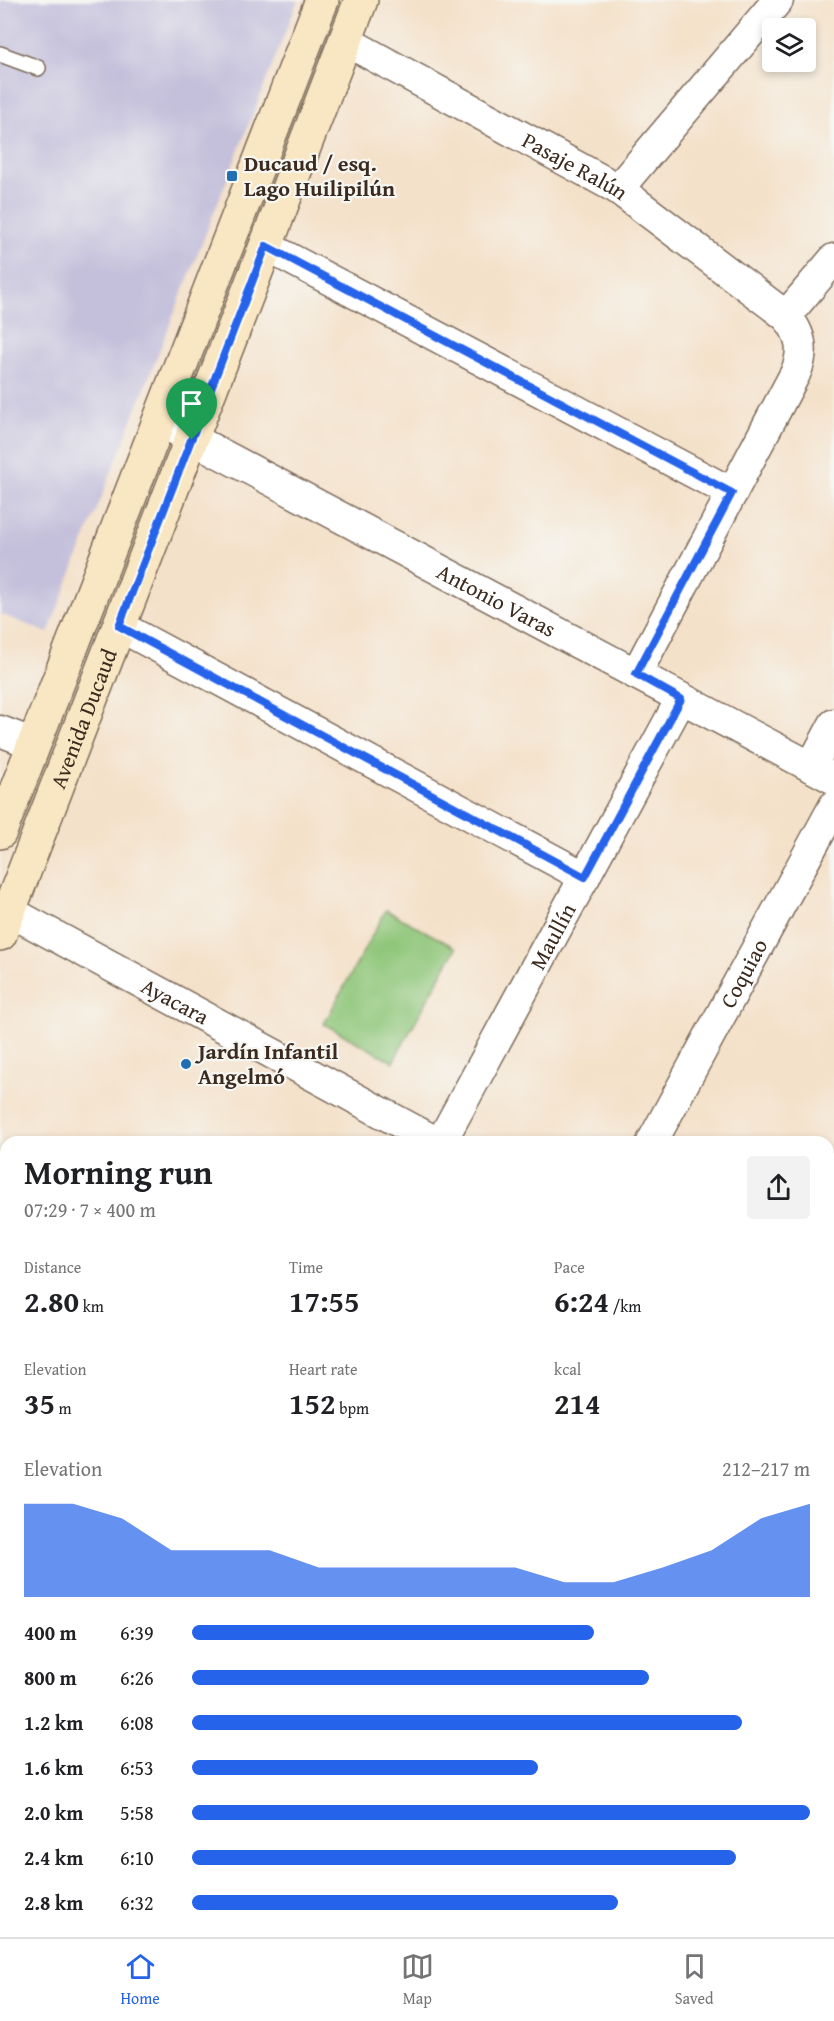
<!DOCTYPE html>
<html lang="en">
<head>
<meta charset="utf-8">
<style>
  :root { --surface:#fff; --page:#f2f2f2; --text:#202124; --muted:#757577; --line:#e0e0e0; --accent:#2563eb }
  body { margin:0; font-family:"Gentium Book Plus",serif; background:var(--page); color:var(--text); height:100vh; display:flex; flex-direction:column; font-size:22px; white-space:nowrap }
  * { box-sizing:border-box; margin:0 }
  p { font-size:20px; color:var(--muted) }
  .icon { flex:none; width:33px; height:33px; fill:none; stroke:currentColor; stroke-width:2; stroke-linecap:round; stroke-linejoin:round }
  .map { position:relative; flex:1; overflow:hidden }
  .panel { position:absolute; left:0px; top:1136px; width:834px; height:802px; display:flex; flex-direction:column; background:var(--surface); border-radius:18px 18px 0 0; box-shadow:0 3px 9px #0003 }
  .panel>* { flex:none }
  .tools { position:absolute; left:762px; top:18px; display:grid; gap:12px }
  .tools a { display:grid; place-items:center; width:54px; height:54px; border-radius:6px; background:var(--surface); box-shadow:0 3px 9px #0003; font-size:30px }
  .pin { position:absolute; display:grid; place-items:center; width:51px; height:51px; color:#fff; margin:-62px -26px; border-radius:50% 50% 50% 0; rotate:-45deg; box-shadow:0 0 6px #0007 }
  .pin .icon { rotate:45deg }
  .round { display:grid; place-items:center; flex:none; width:63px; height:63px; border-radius:6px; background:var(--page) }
  .headline { display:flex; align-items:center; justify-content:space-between; height:102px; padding:0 24px }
  h1 { font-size:33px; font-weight:600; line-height:45px }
  .figures { display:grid; grid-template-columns:repeat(3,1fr); gap:9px; height:102px; padding:6px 24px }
  .figures div { display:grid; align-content:center }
  .figures b { font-size:30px; font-weight:600 }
  .figures small { font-size:16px; font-weight:400 }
  .figures p { font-size:16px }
  .chart { height:168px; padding:12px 24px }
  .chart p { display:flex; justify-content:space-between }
  .chart svg { width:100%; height:108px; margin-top:6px; fill:var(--accent); opacity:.7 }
  ul { padding:0 24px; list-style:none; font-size:20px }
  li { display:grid; grid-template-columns:96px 72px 1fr; align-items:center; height:45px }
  li i { height:15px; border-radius:8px; background:var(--accent) }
  .tab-bar { display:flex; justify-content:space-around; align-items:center; height:84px; border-top:2px solid var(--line); background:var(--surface); font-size:16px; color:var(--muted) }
  .tab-bar a { display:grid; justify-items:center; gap:3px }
  .tab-bar .active { color:var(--accent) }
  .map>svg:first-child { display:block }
  .industrial { fill:#c4c0db }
  .green { fill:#8fc679; stroke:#65784c; stroke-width:1.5 }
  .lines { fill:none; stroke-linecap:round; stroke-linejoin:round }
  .lane-casing { stroke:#7c6a5a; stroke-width:18 }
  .street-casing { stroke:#7c6a5a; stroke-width:33 }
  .secondary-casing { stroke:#7c6a5a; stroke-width:36 }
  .lane { stroke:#fff; stroke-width:15 }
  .street { stroke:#fff; stroke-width:30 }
  .secondary { stroke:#f9e7c3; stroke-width:33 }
  .route-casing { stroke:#fff; stroke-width:12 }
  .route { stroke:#2563eb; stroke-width:8 }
  .poi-dot { fill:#1f6fb2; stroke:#f6f6f2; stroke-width:2 }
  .labels { text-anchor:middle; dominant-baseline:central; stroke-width:4.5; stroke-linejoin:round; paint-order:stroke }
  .poi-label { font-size:22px; font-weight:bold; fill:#3b2a1e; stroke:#f6f6f2; text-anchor:start }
  .street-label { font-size:22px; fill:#3b2a1e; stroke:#f6f6f2 }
</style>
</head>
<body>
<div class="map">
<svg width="834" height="1937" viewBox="0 0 834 1937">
  <rect width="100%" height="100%" fill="#f6f6f2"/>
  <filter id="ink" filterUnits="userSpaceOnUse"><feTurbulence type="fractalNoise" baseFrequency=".0167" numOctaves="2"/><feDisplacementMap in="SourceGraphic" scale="12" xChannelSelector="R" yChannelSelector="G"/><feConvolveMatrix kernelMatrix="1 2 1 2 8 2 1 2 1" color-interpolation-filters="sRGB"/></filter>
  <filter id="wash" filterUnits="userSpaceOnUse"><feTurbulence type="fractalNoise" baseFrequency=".008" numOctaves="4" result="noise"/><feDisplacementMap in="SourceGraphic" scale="24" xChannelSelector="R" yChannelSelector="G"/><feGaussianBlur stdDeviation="1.35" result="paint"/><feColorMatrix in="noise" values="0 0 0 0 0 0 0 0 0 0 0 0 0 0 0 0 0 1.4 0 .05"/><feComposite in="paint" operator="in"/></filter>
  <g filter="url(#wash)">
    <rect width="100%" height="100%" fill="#f4e1c9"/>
    <path class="industrial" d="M0 0H298L48 633 0 614Z"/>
    <path class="green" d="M386 910 456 948 393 1062 324 1024Z"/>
  </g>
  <g filter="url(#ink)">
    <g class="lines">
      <g class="lane-casing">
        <path id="lane" d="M0 54 38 68"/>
      </g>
      <g class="street-casing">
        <g id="street">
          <path id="s1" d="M346 41 618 189 786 316C802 334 805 352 795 374L636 674"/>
          <path d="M618 189 778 0"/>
          <path d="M266 246 732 493"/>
          <path d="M786 316 834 259"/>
          <path id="s2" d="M159 421 834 779"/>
          <path d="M119 626 585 877"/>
          <path d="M0 731 34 744"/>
          <path d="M811 767 834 724"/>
          <path id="s3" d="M9 911 436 1142"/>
          <path id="s4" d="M441 1142 681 699"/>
          <path id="s5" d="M652 1142 834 806"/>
          <path d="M828 1208 834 1197"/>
          <path d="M0 1243 6 1246"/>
          <path d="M828 1354 834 1357"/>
          <path d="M828 1594 834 1583"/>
          <path d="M0 1729 6 1732"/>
          <path d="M12 1932 21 1937"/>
          <path d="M373 1932 382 1937"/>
          <path d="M77 1937 79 1932"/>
          <path d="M580 1937 583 1932"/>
        </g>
      </g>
      <g class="secondary-casing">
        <g id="secondary">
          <path d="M0 832 322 0"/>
          <path id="s6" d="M0 934 361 0"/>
          <path d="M0 1486 6 1489"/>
          <path d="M813 1932 822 1937"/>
        </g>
      </g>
      <use href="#lane" class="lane"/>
      <use href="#street" class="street"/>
      <use href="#secondary" class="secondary"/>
    </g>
  </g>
  <g class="lines" filter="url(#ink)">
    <g class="route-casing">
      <path id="route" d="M266 246 732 493 636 674 681 699 585 877 119 626Z"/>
    </g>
    <use href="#route" class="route"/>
  </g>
  <g class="poi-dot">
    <rect x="226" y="170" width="12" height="12" rx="3"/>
    <circle cx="186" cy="1064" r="6"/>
  </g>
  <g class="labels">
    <g class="poi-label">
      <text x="244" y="163">Ducaud / esq.<tspan x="244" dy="25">Lago Huilipilún</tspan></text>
      <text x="198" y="1051">Jardín Infantil<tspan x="198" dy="25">Angelmó</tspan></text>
    </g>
    <g class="street-label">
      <text stroke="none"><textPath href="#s1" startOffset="261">Pasaje Ralún</textPath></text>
      <text stroke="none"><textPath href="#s2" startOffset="382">Antonio Varas</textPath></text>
      <text stroke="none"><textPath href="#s6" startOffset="231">Avenida Ducaud</textPath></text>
      <text stroke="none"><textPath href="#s4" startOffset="234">Maullín</textPath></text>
      <text stroke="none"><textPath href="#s5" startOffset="192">Coquiao</textPath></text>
      <text stroke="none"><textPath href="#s3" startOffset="189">Ayacara</textPath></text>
    </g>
  </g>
</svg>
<div class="tools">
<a><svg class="icon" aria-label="layers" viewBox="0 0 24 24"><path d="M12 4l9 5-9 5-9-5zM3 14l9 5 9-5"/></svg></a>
</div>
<div class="pin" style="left:192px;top:440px;background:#1e9e55"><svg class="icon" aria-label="arrive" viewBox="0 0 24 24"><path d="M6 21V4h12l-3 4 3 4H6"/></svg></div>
<section class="panel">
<div class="headline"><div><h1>Morning run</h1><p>07:29 · 7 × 400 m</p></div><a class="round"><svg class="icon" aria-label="share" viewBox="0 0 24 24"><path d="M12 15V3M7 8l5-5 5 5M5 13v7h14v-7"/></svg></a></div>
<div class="figures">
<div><p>Distance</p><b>2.80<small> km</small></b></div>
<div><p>Time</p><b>17:55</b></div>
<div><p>Pace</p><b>6:24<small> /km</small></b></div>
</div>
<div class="figures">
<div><p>Elevation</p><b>35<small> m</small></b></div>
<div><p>Heart rate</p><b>152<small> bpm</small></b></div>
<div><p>kcal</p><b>214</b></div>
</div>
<div class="chart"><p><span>Elevation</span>212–217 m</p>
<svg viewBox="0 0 160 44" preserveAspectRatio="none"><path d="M0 44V6L10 6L20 12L30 25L40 25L50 25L60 32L70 32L80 32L90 32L100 32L110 38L120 38L130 32L140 25L150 12L160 6V44z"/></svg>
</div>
<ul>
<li><b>400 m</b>6:39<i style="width:65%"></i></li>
<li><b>800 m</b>6:26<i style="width:74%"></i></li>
<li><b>1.2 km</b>6:08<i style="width:89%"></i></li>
<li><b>1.6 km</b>6:53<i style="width:56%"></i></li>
<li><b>2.0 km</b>5:58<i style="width:100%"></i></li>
<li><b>2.4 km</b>6:10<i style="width:88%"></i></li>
<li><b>2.8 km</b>6:32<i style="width:69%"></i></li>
</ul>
</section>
</div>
<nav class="tab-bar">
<a class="active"><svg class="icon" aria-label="home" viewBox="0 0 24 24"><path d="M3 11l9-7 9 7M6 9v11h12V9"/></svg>Home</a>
<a><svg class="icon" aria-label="map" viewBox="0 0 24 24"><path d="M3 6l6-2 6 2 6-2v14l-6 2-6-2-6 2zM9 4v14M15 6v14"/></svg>Map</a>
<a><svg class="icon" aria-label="saved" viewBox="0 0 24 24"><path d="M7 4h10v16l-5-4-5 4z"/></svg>Saved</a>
</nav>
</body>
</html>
